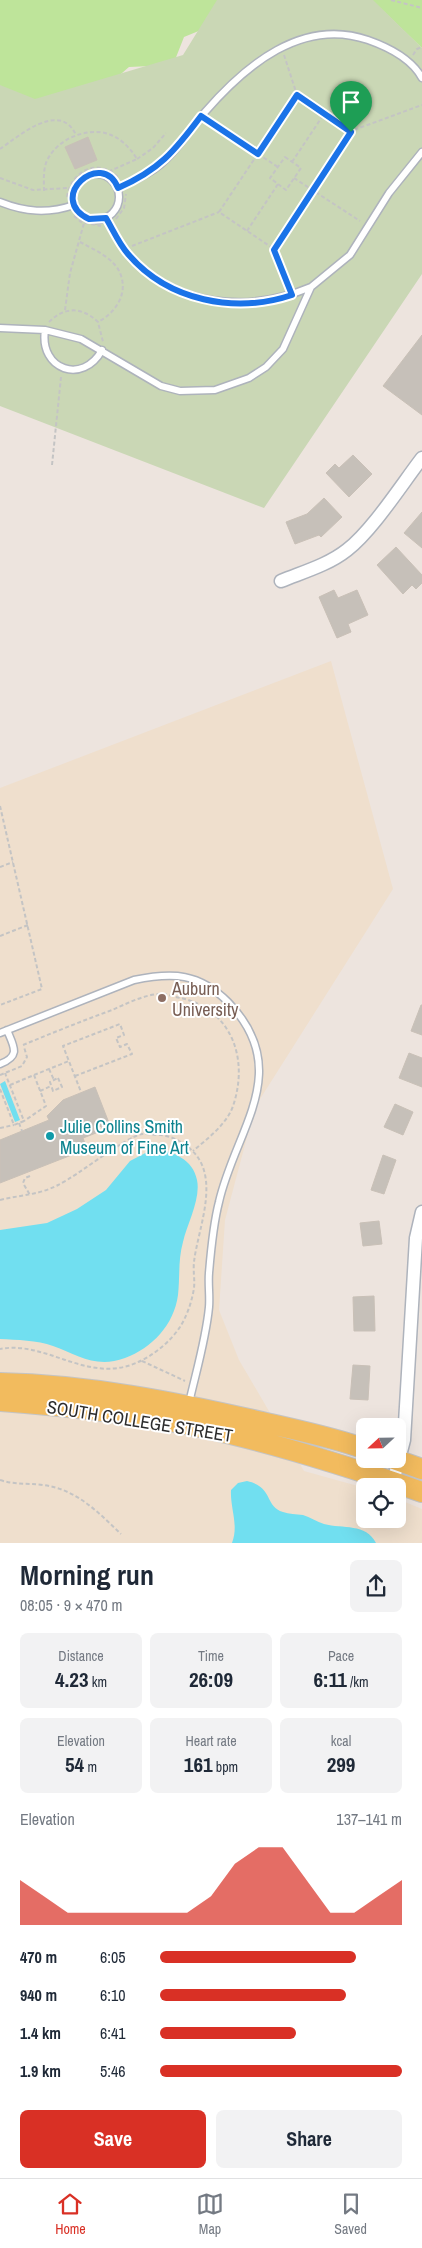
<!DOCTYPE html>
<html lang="en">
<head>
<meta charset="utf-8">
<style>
  :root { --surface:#fff; --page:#f2f2f3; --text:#1f2937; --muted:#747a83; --line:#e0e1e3; --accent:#d93025 }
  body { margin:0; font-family:"Archivo Narrow",sans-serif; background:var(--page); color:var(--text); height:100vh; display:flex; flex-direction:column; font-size:19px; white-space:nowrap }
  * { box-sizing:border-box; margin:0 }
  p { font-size:16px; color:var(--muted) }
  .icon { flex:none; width:28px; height:28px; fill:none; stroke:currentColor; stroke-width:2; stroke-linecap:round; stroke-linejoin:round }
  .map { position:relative; height:1543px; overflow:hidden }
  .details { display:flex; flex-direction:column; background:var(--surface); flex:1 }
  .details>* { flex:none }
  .needle { width:32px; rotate:248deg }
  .fabs { position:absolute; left:356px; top:1418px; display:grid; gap:10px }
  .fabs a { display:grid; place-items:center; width:50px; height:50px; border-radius:8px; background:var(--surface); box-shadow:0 5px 20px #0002; font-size:25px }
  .pin { position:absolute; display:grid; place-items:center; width:42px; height:42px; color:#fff; margin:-51px -21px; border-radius:50% 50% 50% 0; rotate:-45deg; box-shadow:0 0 5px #0007 }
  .pin .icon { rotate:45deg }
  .round { display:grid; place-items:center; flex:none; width:52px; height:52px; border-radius:8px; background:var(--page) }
  .overview { display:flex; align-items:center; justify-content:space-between; height:85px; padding:0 20px }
  h1 { font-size:28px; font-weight:700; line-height:38px }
  .metrics { display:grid; grid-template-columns:repeat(3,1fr); gap:8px; height:85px; padding:5px 20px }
  .metrics div { display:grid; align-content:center; border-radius:8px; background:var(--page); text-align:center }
  .metrics b { font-size:21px; font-weight:700 }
  .metrics small { font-size:14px; font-weight:400 }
  .metrics p { font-size:14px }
  .chart { height:140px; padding:10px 20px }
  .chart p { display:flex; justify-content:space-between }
  .chart svg { width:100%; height:90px; margin-top:5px; fill:var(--accent); opacity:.7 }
  .action { display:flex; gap:10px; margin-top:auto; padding:10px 20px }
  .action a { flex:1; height:58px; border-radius:8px; background:var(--accent); color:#fff; font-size:20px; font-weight:700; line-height:58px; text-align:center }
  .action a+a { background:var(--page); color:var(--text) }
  ul { padding:0 20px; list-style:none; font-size:16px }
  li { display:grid; grid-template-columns:80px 60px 1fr; align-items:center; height:38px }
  li i { height:12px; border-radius:6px; background:var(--accent) }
  .menu { display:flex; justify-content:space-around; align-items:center; height:70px; border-top:1px solid var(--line); background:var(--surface); font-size:14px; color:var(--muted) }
  .menu a { display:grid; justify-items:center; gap:2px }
  .menu .current { color:var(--accent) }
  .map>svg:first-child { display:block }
  .education { fill:#efdfcd }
  .green { fill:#bee49a }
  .cemetery { fill:#cad7b5 }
  .water { fill:#71dff0 }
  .building { fill:#c6c0b9; stroke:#c9c0b7 }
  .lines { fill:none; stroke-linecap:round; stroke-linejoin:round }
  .lane-casing { stroke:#aeb3bc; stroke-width:9 }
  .street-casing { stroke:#aeb3bc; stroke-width:15 }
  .primary-casing { stroke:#c4c4c4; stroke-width:22 }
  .path { stroke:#c4c4c4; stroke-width:2; stroke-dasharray:4 2.5; stroke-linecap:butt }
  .lane { stroke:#fff; stroke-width:6 }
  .street { stroke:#fff; stroke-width:12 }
  .primary { stroke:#f2bb5e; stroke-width:20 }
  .route-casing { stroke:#fff; stroke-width:10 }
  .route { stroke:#1a73e8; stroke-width:6 }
  .education-dot { fill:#8d6e63; stroke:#fff; stroke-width:2 }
  .culture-dot { fill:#0f9aa8; stroke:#fff; stroke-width:2 }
  .labels { text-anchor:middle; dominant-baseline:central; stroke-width:4; stroke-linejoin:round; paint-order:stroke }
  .education-label { font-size:18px; fill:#785e54; stroke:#fff; text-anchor:start }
  .culture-label { font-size:18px; fill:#0d838f; stroke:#fff; text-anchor:start }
  .street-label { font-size:18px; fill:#2c2c2c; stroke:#fff }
</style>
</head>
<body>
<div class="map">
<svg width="422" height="1543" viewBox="0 0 422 1543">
  <rect width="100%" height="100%" fill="#ede4de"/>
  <path class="education" d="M331 661 393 889 255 1107 225 1220 219 1310 239 1360 304 1471 365 1488V1519H398V1499L422 1509V1543H0V788Z"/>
  <path class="green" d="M0 0H242L235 16 184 37 173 65 129 67 93 98 0 106Z
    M373 0H422V48L373 1Z"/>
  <path class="cemetery" d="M217 0H373L422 48V274L264 508 0 406V85L35 99 183 55Z"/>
  <path class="water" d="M5 1081 20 1120 15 1122 0 1084Z
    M155 1148C173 1152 193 1159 197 1180 201 1199 187 1224 183 1242 178 1260 180 1277 178 1295 174 1325 152 1348 125 1358 96 1369 78 1355 53 1346 37 1340 17 1340 0 1339V1230L47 1223 77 1209 106 1190 130 1161Z
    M247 1481C274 1487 264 1506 283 1512 289 1514 296 1514 303 1515 310 1517 317 1522 324 1524 343 1529 366 1523 376 1543H232C239 1525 230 1508 231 1490L238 1483Z"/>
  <path class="building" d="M88 137 97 160 75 169 65 147Z
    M422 335V415L383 386Z
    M353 455 372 474 349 497 326 473 335 464 339 468Z
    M324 498 342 517 321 537 319 535 295 544 286 522 307 514Z
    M422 512V548L404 533Z
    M396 547 422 575V583L416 589 412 585 403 594 377 565Z
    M334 590 338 598 357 590 368 615 348 624 351 632 337 638 319 597Z
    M421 1005H422V1035L411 1031Z
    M409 1053 422 1058V1087L399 1078Z
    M95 1087 109 1123 94 1129 96 1133 83 1138 87 1149 0 1183V1140L49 1120 47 1116 63 1100Z
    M395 1104 413 1112 403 1135 384 1127Z
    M383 1155 396 1160 384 1194 371 1190Z
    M379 1221 382 1244 363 1246 360 1223Z
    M374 1296 375 1331H354L353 1297Z
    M353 1365 370 1366 368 1400 350 1399Z"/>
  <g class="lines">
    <g class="lane-casing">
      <path id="lane" d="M73 197a23 23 0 1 1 46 0a23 23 0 1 1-46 0Z
        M118 188C133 181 148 175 161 164 178 150 190 129 205 112 245 66 302 17 368 40 388 47 411 58 422 78
        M0 202C25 212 48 214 74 205
        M106 218C113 230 119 243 128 254 175 308 249 313 311 287
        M0 328 45 330 81 339 161 386 180 391 215 390 249 378 266 367 283 349 311 287 350 255 389 193 422 152
        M45 330C39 370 83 385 102 350
        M0 1033 134 980C173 972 199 973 228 1002 295 1071 235 1130 219 1202 213 1225 211 1249 209 1273 208 1284 210 1296 209 1307 206 1339 196 1372 189 1403
        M0 1064C21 1056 14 1047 7 1030"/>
    </g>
    <g class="street-casing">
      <path id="street" d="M281 581C303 572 328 565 347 550 372 531 402 484 422 458
        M393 1482 404 1440 416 1238 422 1212"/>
    </g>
    <g class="primary-casing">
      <path id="primary" d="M0 1383C89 1385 176 1402 262 1422 296 1430 332 1437 365 1449
        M0 1401C66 1406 135 1413 200 1427 275 1443 350 1467 422 1492
        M394 1459 422 1469"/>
    </g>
    <path class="path" d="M391 0 422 8
      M284 55 297 95 351 131 422 105
      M413 55 417 49 422 47
      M297 95 219 212 274 249 351 131
      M209 122 278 167
      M0 149C19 136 60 100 76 135
      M285 157 301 168 286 190 270 178Z
      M137 159 153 148 166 133
      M292 162 324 114
      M0 178 33 190 68 188
      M294 178 360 221
      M44 191C44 182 43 172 46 163 50 152 60 143 70 138 98 125 121 133 137 159L110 171
      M67 197C71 170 99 157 119 178
      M74 216 81 222 101 226
      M116 219 124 208 126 194
      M247 231 278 184
      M80 242C93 249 114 258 120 273 129 294 115 313 98 322
      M132 246 219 212
      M274 249 289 286
      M65 310 70 273 84 223
      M49 322C65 306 82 307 98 322L103 342
      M52 465 61 377
      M0 806 42 989 0 1005
      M0 867 13 862
      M0 936 28 925
      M23 1045C52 1033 82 1021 112 1010 126 1004 143 995 159 994 165 993 174 997 181 998 232 1010 249 1059 233 1106 227 1124 207 1139 193 1151
      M49 1069 54 1080
      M0 1075 22 1066 27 1057 24 1047
      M34 1075 69 1061
      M75 1076 132 1054 127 1044 120 1047 116 1038 124 1035 120 1024 63 1046 81 1092
      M58 1078 62 1087 53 1091 50 1082Z
      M10 1085 34 1075 46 1106 24 1121
      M0 1089 14 1125 24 1121 5 1073
      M40 1091 51 1086
      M19 1123 22 1131
      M0 1128 14 1125
      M95 1130 108 1125 110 1130
      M95 1132 98 1131 99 1134 123 1126 132 1137
      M30 1176 25 1178 23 1183 30 1195
      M0 1200C20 1195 39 1195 58 1185 79 1175 125 1137 142 1134 148 1134 155 1135 161 1135 171 1136 180 1141 188 1147 223 1174 198 1227 194 1262 193 1271 195 1280 194 1288 192 1301 187 1316 180 1327 170 1342 153 1356 136 1363 87 1384 46 1340 0 1349
      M142 1361 185 1381
      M0 1480C15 1485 28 1483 43 1485 76 1489 98 1512 121 1534"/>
    <use href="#lane" class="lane"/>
    <use href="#street" class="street"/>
    <use href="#primary" class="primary"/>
  </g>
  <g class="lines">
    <g class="route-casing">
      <path id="route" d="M297 95 351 132 274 250 292 295C235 314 168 301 128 254 119 244 113 230 106 218L89 219C45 198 102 148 118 188 159 170 174 152 201 116L258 154Z"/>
    </g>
    <use href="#route" class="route"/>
  </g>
  <circle class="education-dot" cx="162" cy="998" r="5"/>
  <circle class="culture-dot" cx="50" cy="1136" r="5"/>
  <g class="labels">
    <g class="education-label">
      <text x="172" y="988">Auburn<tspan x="172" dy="21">University</tspan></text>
    </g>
    <g class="culture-label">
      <text x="60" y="1126">Julie Collins Smith<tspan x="60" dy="21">Museum of Fine Art</tspan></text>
    </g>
    <g class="street-label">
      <text transform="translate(140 1421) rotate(9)">SOUTH COLLEGE STREET</text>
    </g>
  </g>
</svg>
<div class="fabs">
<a><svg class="needle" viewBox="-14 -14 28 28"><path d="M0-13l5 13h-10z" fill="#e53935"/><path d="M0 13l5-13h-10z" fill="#747a83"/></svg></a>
<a><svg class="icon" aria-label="locate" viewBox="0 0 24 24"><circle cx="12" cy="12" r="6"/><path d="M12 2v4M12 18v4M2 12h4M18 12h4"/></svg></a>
</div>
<div class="pin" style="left:351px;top:132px;background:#1e9e55"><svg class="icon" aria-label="arrive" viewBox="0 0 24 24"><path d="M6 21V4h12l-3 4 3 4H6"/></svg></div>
</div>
<section class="details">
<div class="overview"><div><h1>Morning run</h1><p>08:05 · 9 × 470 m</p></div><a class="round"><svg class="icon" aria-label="share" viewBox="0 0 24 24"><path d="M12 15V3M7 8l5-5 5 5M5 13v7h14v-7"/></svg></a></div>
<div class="metrics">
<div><p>Distance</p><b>4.23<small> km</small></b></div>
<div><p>Time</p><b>26:09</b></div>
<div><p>Pace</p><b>6:11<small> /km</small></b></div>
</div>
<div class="metrics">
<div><p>Elevation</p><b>54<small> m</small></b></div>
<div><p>Heart rate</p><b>161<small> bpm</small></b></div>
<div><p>kcal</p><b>299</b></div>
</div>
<div class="chart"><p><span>Elevation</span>137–141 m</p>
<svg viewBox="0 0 160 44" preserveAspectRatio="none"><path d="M0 44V22L10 30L20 38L30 38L40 38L50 38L60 38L70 38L80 30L90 14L100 6L110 6L120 22L130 38L140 38L150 30L160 22V44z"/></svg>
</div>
<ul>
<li><b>470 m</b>6:05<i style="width:81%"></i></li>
<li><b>940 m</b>6:10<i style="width:77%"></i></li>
<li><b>1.4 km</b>6:41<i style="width:56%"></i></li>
<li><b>1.9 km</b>5:46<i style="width:100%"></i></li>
</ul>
<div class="action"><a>Save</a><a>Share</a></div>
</section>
<nav class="menu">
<a class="current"><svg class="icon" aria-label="home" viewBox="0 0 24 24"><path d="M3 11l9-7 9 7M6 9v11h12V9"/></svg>Home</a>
<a><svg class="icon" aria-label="map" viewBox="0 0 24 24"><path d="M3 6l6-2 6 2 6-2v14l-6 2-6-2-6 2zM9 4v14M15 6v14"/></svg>Map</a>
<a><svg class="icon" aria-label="saved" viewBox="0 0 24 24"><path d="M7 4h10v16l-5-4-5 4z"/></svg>Saved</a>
</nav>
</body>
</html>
